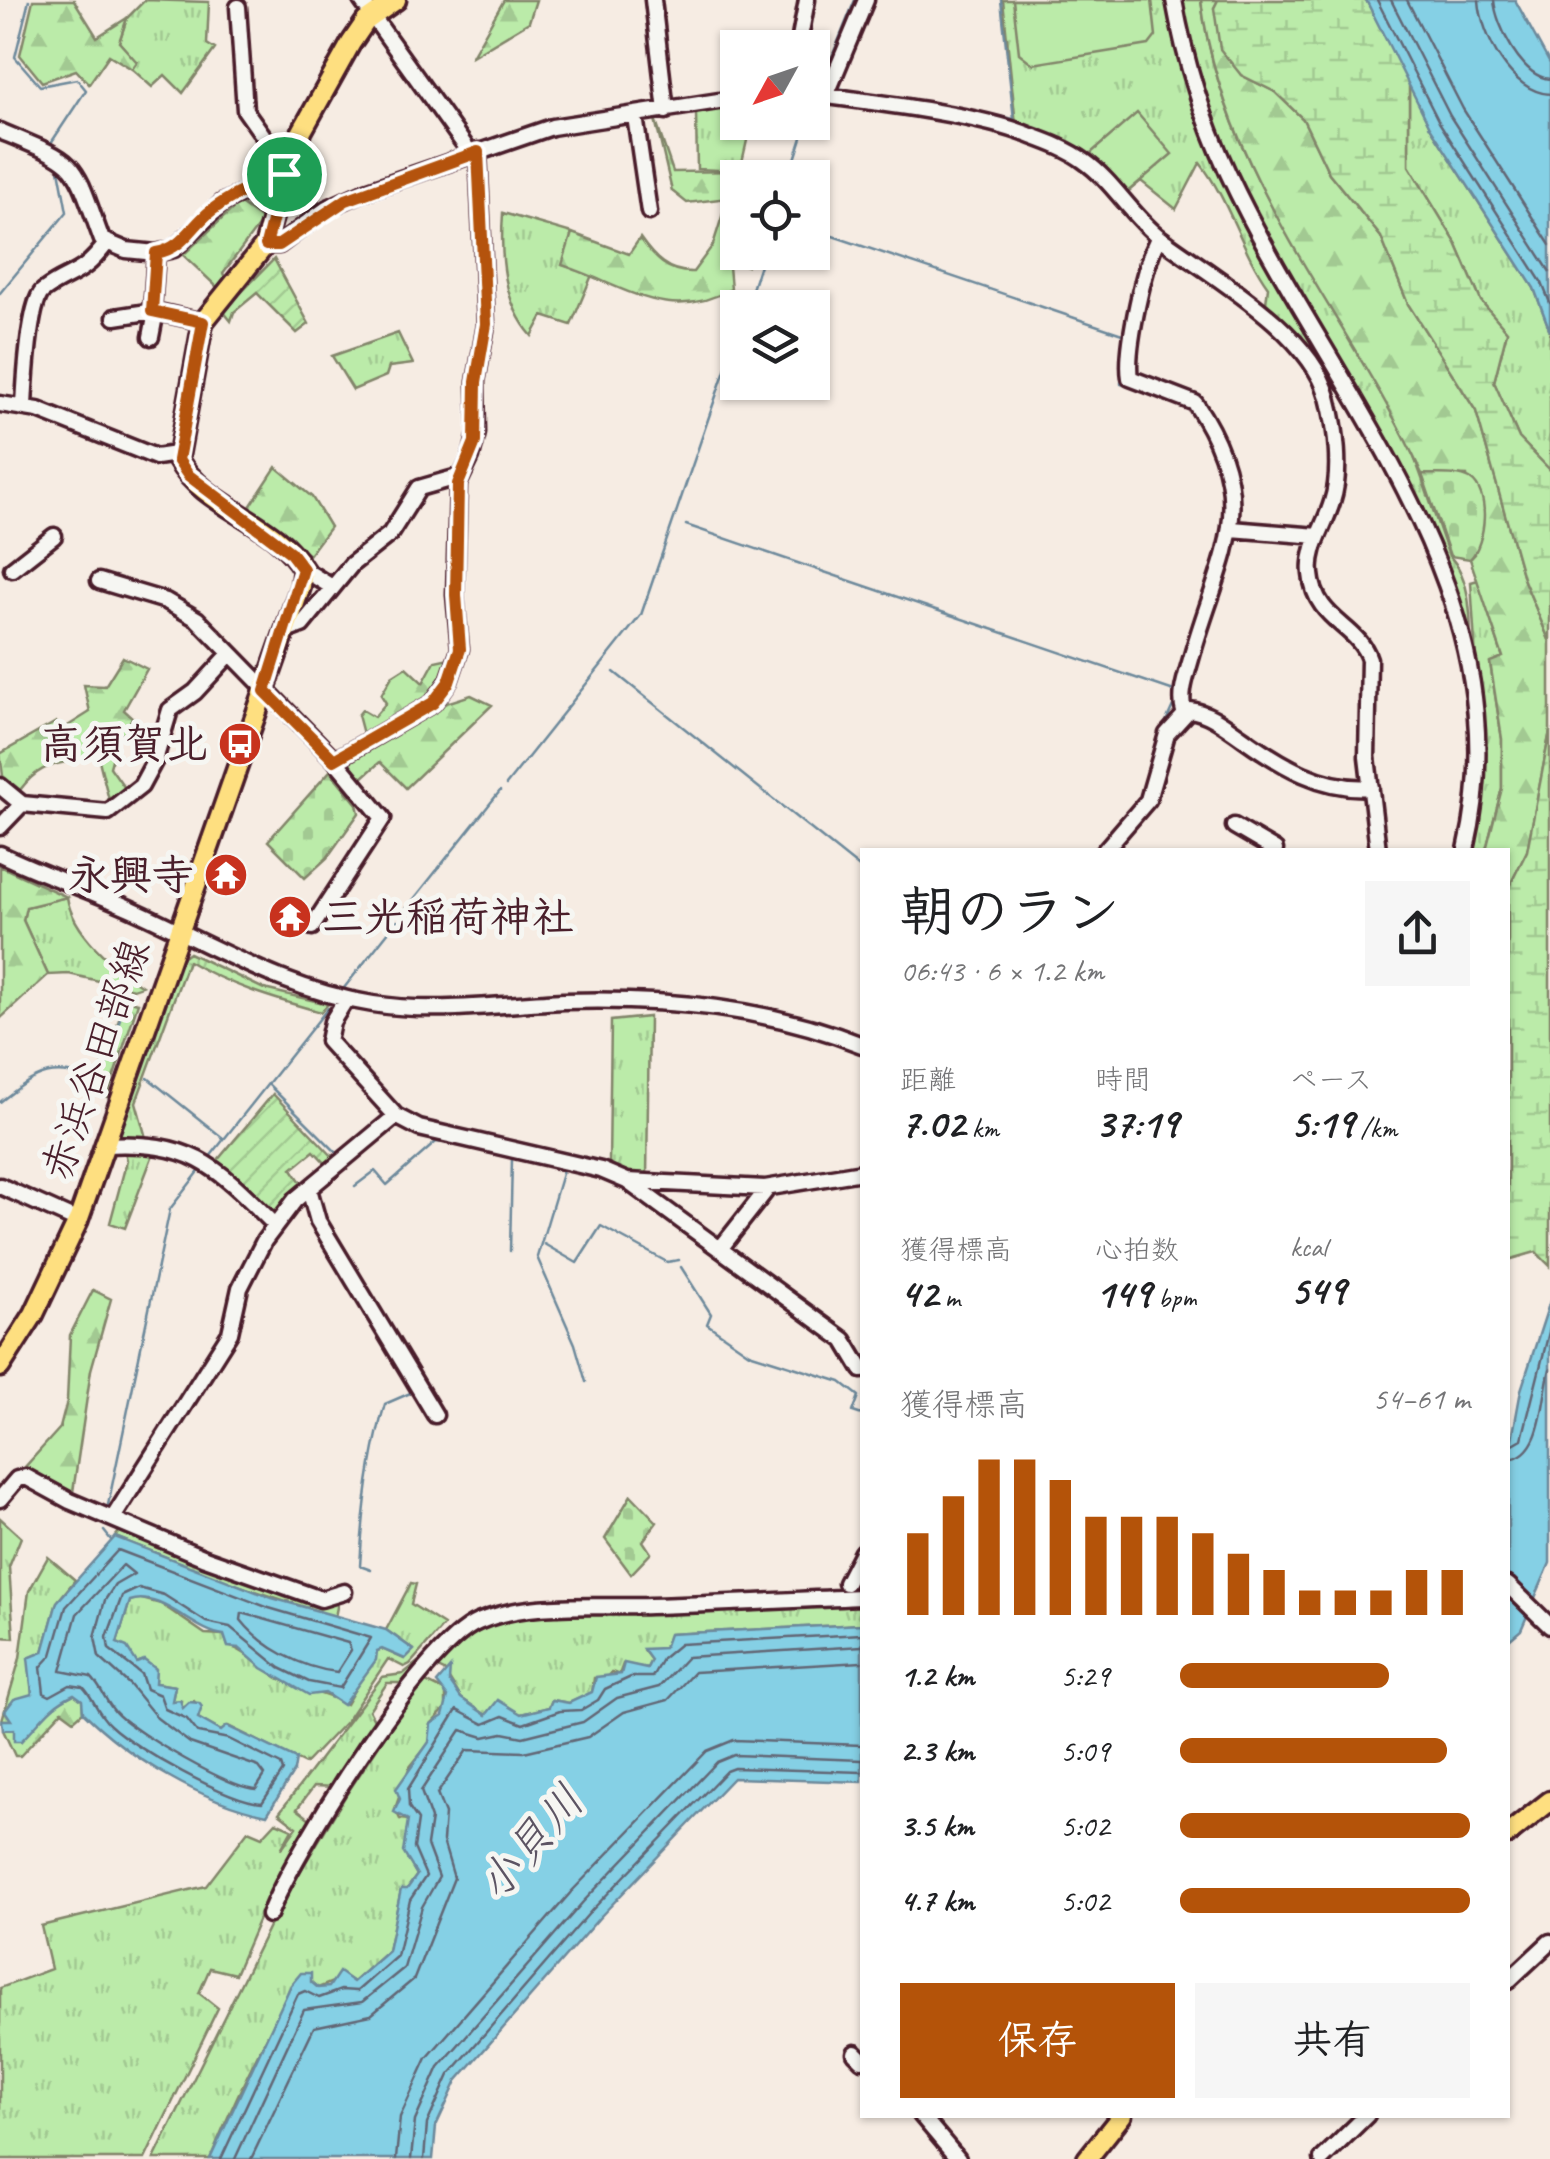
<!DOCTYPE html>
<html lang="ja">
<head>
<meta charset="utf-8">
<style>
  :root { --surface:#fff; --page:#f6f6f6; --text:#202124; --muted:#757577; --accent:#b45309 }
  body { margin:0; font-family:Caveat,"Klee One",sans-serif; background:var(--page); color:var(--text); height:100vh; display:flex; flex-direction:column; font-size:38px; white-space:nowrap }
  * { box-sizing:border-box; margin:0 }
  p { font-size:32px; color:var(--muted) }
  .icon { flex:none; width:55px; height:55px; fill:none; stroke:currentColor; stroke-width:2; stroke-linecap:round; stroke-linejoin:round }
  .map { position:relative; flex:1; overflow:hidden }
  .panel { position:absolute; left:860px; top:848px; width:650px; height:1270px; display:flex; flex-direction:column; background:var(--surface); border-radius:0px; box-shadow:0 2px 8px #0004 }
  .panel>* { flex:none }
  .needle { width:65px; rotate:230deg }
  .controls { position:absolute; left:720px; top:30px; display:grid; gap:20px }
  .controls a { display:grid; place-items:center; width:110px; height:110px; border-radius:0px; background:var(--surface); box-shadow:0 2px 8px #0004; font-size:50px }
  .pin { position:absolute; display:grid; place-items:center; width:85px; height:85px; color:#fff; margin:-42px; border:5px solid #fff; border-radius:50%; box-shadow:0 2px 10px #0007 }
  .round { display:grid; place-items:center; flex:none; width:105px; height:105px; border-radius:0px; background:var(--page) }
  .overview { display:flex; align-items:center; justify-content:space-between; height:170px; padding:0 40px }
  h1 { font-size:55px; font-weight:700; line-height:75px }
  .figures { display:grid; grid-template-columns:repeat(3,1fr); gap:15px; height:170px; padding:10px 40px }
  .figures div { display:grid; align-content:center }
  .figures b { font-size:42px; font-weight:700 }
  .figures small { font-size:28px; font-weight:400 }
  .figures p { font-size:28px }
  .chart { height:280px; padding:20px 40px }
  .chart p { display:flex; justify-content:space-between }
  .chart svg { width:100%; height:180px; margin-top:10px; stroke:var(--accent); stroke-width:6 }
  .action { display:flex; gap:20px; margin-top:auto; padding:20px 40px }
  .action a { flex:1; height:115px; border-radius:0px; background:var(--accent); color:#fff; font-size:40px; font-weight:700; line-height:115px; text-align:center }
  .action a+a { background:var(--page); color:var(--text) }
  ul { padding:0 40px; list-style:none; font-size:32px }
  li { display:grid; grid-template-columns:160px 120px 1fr; align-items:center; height:75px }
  li i { height:25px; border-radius:12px; background:var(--accent) }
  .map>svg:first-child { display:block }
  .grass { fill:url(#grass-tufts); stroke:#82856a; stroke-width:2.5 }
  .forest { fill:url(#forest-firs); stroke:#82856a; stroke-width:2.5 }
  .wetland { fill:url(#wetland-marsh); stroke:#82856a; stroke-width:2.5 }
  .cemetery { fill:url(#cemetery-stones); stroke:#82856a; stroke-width:2.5 }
  .garden { fill:url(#garden-furrows); stroke:#82856a; stroke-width:2.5 }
  .pitch { fill:#bbeba9; stroke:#82856a; stroke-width:2.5 }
  .water { fill:#85d0e5; stroke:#6d899b; stroke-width:2.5 }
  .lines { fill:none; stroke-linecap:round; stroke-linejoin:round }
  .shore { stroke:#626675; stroke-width:2.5 }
  .stream { stroke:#6d899b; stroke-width:2.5 }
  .minor-casing { stroke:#4a1f2b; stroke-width:21 }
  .major-casing { stroke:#4a1f2b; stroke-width:25 }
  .minor { stroke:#f6f6f2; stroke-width:14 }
  .major { stroke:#fedf80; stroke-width:18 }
  .route-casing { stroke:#fff; stroke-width:20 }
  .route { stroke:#b45309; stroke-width:12 }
  .labels { text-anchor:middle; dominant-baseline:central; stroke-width:10; stroke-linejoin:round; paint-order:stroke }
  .poi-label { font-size:42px; font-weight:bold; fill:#4a1f2b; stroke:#f6f6f2; text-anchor:end }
  .street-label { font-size:42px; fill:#4a1f2b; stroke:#f6f6f2 }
  .water-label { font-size:45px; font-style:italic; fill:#5c5463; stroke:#f6f6f2 }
</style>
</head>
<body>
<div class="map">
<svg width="1550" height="2159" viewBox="0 0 1550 2159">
  <defs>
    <pattern id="grass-tufts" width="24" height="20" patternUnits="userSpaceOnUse" patternTransform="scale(2.5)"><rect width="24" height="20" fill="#bbeba9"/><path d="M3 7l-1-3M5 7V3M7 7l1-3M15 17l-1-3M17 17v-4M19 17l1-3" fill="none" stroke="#a2c992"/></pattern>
    <pattern id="forest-firs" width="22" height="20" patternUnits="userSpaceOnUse" patternTransform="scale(2.5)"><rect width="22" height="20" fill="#bbeba9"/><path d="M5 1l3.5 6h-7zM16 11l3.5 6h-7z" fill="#a2c992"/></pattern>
    <pattern id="wetland-marsh" width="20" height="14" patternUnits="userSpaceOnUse" patternTransform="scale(2.5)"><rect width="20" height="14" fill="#bbeba9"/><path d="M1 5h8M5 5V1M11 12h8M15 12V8" fill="none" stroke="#a2c992"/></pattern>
    <pattern id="cemetery-stones" width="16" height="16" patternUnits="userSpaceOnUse" patternTransform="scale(2.5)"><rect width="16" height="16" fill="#bbeba9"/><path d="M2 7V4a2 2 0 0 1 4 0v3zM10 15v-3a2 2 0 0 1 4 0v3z" fill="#a2c992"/></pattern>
    <pattern id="garden-furrows" width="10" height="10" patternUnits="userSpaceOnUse" patternTransform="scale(2.5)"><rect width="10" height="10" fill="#bbeba9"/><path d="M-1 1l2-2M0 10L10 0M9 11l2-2" fill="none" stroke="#a2c992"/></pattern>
  </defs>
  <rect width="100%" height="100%" fill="#f6ece3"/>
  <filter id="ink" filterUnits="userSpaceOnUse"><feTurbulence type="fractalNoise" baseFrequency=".01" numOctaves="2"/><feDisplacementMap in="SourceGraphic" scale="20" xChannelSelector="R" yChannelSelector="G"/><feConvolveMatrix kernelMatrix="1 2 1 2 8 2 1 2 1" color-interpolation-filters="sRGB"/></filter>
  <g filter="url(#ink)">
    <path class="grass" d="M145 0 209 2 207 44 215 49 183 93 165 75 152 87 132 69 136 62 119 42 127 18Z
      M1003 0H1168C1185 55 1201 143 1229 191 1268 256 1307 318 1330 390L1266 303 1268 287C1240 248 1230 201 1200 163L1176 209 1141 181 1124 195 1016 125Z
      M1181 0H1201C1221 162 1322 281 1397 420 1420 463 1432 511 1449 556 1471 576 1472 623 1470 651 1444 579 1422 505 1386 438 1309 295 1203 166 1181 0Z
      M1409 82 1430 127 1534 288 1550 331V470L1519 438 1494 382 1507 331 1481 301 1456 243 1409 166Z
      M737 102 738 122 751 123 740 171 697 169 696 112Z
      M503 213 572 233 563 265 592 275 571 325 543 316 532 336C503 303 500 256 503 213Z
      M398 333 413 364 389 367 386 376 353 390 332 356Z
      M1478 580 1503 658 1490 663 1502 739V788L1486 850H1469L1483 768 1471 582Z
      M67 897C72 932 114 968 142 986L133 989 69 974 48 975 23 920 26 907Z
      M189 953 264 989 328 1004 321 1012C274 999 230 986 188 961L136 1102 146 1138 116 1137 178 961Z
      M126 1000 138 1003 107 1097 96 1091 97 1081Z
      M649 1017 647 1178 632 1176 609 1163 611 1021Z
      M141 1149 154 1152 125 1228 110 1223 127 1160 125 1152Z
      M0 1518 21 1537 9 1567 14 1638 0 1637Z
      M122 1528 322 1604 338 1602 335 1617 228 1582 115 1537Z
      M48 1557 75 1580 57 1602 43 1652 29 1658 32 1694 10 1704 6 1711 12 1716 11 1720H2L20 1658 29 1591Z
      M411 1583 416 1584 411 1604 444 1625 410 1664 404 1667 388 1659 347 1720 305 1764 228 1726 221 1731 198 1718 200 1708 194 1701 180 1708 181 1701H172L175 1686 155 1683V1668L137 1663 117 1643 130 1601 138 1598 161 1604 205 1634 224 1635 228 1646C248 1651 263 1670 282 1680 304 1691 325 1693 346 1704L377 1651 382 1649 404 1659 413 1649 386 1630Z
      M862 1601V1624L670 1634 664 1648 644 1651 651 1660 647 1668 623 1664 619 1675 612 1672 607 1678H594L592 1693 569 1703 552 1700 549 1707 521 1714 500 1703 486 1715 461 1698 444 1671 432 1665C455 1637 487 1621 522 1615Z
      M419 1661 424 1665 410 1683H387L369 1710 377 1725 336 1787 314 1786 297 1809 314 1822 264 1907 235 1974 210 1968 199 1993 218 2008 145 2159H0V1988L51 1969 41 1926 206 1886 248 1831 262 1837 276 1822 292 1829 281 1849 297 1827 279 1813 382 1677 403 1674Z
      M428 1671 426 1682 446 1692V1708L431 1724 430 1742 409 1768 395 1809 400 1819 409 1820 404 1852 417 1875 407 1889 401 1890 388 1951 353 1982 345 1977 318 1988 311 1982 296 1983C264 2039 235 2098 210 2159H154L276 1912 346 1795Z"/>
    <path class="forest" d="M33 0H74L97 37 127 18 119 42 137 62 132 69 109 55 89 84 76 70 42 82 20 55Z
      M504 0H536L529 22 472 56Z
      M1201 0H1218L1214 8 1241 75 1275 92 1303 119 1329 173 1381 237 1408 304 1476 411 1523 578 1550 642V731L1527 851 1508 889V850H1486L1502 788V739L1490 662 1503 657 1470 559 1475 554 1467 476 1422 474C1349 315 1223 179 1201 0Z
      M655 119 673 172 740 171 738 252 751 253 747 266 735 261 729 266 731 289C668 325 623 285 562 265L572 233 629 254 640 238C654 258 668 273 693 272L713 245 728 198 687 203 672 191Z
      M239 203 263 220 223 273 226 280 218 288 183 255Z
      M276 467 312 497 330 527 309 555 248 510Z
      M123 657 147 669 124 710 132 717 125 734H119L110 767 127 791 110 804 97 752C62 769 46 756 20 790L3 776 0 754 56 722 63 729 90 712 84 685 105 686Z
      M449 658 432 697 363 734 358 715 362 710 374 717 386 703 381 695 392 676 406 667 423 683 435 661Z
      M471 695 492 705 406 788 380 762 361 779 343 759 437 706Z
      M0 866 67 897 26 907 23 920 48 975 0 1019Z
      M93 1290 111 1299 91 1370 73 1492 25 1467 60 1428 67 1401 70 1335Z
      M74 1694 82 1700 83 1712 74 1720 62 1711 20 1756H15L3 1730 14 1729 21 1741 43 1711Z"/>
    <path class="wetland" d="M1218 0H1366L1409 82V166L1456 243 1481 301 1507 331 1494 382 1519 438 1550 470V642L1523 578 1476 411 1408 304 1381 237 1329 173 1303 119 1275 92 1241 75 1220 49 1214 8Z
      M1550 731V1266L1536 1252 1508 1260V889L1527 851Z"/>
    <path class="cemetery" d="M1422 474C1435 475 1458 472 1470 479 1491 492 1486 543 1470 559L1450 556Z
      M330 771 357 804 359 813 327 858 305 878 268 841Z
      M631 1495 657 1522 643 1541 651 1553 631 1574 605 1539Z"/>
    <path class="garden" d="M274 259 309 324 297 333 257 293 234 312 231 321 223 311Z
      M273 1094 336 1160 330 1168 314 1151 292 1169 305 1188 273 1217 217 1161Z"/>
    <path class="pitch" d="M1013 0H1152L1156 36 1149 45 1033 64 1019 53Z
      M1137 113 1172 154 1125 194 1091 153Z"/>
    <path class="water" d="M1366 0H1515L1550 64V331L1534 288 1430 127Z
      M1550 1301V1563L1521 1630 1508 1641V1461L1521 1390Z
      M115 1537 272 1598 386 1630 414 1650 405 1659 382 1649 377 1651 376 1660 343 1705 325 1693 309 1695 262 1668 239 1648 228 1647 224 1635C195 1633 162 1590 130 1601L117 1643 127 1647 137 1663 144 1660 156 1669 155 1683 175 1686 172 1701 180 1700 183 1708 189 1702 199 1703 202 1707 198 1718 221 1731 227 1726 296 1759 294 1771 267 1815C201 1802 128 1757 83 1712L82 1700 74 1694C48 1706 41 1722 21 1741H14V1729L3 1730 2 1720H11L5 1711 14 1699 32 1694 28 1658 43 1652 57 1602Z
      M862 1624V1782L733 1778 600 1917 457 2081 436 2126 433 2159H210L291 1985 301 1973H311V1982L318 1988 329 1987 339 1972 353 1982 388 1951 401 1889H407L417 1875 403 1852 408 1820 394 1812 400 1799 396 1789 429 1742 431 1724 443 1716 448 1697 437 1683 450 1668 449 1681 461 1698 486 1715 498 1700 521 1714 549 1707 552 1700 569 1703 592 1692 596 1677 621 1674 624 1663 647 1668 651 1660 643 1649 664 1648 669 1634Z"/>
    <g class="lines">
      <path class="shore" d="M1377 0 1439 122 1542 283 1550 303
        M1391 0 1450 116 1550 272
        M1407 0 1463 109 1550 245
        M1479 0C1481 35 1512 93 1550 94
        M1494 0C1496 26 1522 77 1550 79
        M1508 1447 1522 1439 1550 1328
        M1508 1459C1544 1457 1542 1397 1550 1369
        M118 1550 269 1608 371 1638 340 1688 309 1682 280 1668 230 1627 206 1622 164 1595 139 1588 122 1596 107 1637 109 1649 141 1674 146 1689 160 1695 165 1709 187 1719 198 1733 229 1739 281 1765 283 1771 262 1803C228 1801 134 1748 110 1725 97 1713 94 1698 83 1687L70 1685 50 1696 44 1693 41 1667 52 1655 66 1607Z
        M123 1565 134 1574 115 1585 105 1600 95 1637 99 1657 130 1685 157 1718 190 1743 259 1767 265 1775 256 1789C229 1788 138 1734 118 1715 106 1704 103 1689 91 1677L61 1671 77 1614Z
        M242 1613 348 1643 351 1650 337 1672C302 1668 263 1648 241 1620Z
        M221 2159 298 1994 305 1991 319 1998 341 1990 357 1991 397 1956 410 1900 426 1876 414 1848 418 1820 409 1807 408 1789 457 1710 484 1724 503 1716 523 1724 560 1711 581 1710 598 1700 605 1689 631 1677H652L662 1659 680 1644 862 1634
        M235 2159 304 2010 362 2002 404 1968 422 1907 439 1877 427 1845 431 1819 421 1791 461 1730 484 1737 503 1733 523 1737 583 1722 617 1698 659 1687 687 1657 862 1646
        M251 2159 314 2027 371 2015 414 1979 454 1878 443 1841 445 1814 437 1794 467 1750 524 1752 588 1737 624 1712 668 1700 694 1672 862 1662
        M396 2159 400 2117 427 2058 572 1891 707 1751 734 1740 862 1745
        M411 2159 415 2121 439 2067 583 1902 717 1762 734 1755 862 1760
        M424 2159 427 2124 449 2075 592 1910 726 1771 734 1768 862 1772"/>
      <path class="stream" d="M29 0 15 57 40 86 77 79 86 90 49 146
        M838 88 904 100
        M818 91 855 0
        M966 111 1014 119 1001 0
        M789 178 807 122
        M812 229 1125 335 1124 344
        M0 293 67 212 58 164
        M746 308 764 252
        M1122 367 1121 384 1141 389
        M1195 416 1214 454
        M1256 524 1305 526
        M686 525 1177 692
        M614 672 862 870
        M1163 728 1176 699
        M506 785 641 615 738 332
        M402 914 500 791
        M344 988 397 921
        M148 1078 223 1138
        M269 1085 338 1154
        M0 1102C38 1072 54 1062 100 1084L122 1012
        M209 1158 328 1008
        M564 1167 537 1257 575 1344 586 1382
        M355 1186 375 1171 387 1185 436 1142 463 1145
        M544 1244 577 1263 601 1226 667 1262 679 1260
        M510 1251 512 1158
        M681 1267 711 1314 707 1324 749 1353 841 1382 859 1396 853 1412 862 1415
        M108 1505 170 1209 201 1169
        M104 1531 111 1540
        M371 1570 360 1566C363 1511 369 1457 385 1404L415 1391"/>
      <g class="minor-casing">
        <path id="minor" d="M361 0 471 154
          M653 0 666 111
          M1174 0C1185 61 1202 117 1228 173 1329 391 1527 590 1466 850
          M238 7 245 110 286 168
          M798 48 807 0
          M812 94C872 102 976 114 1029 135 1048 142 1068 149 1084 161 1113 181 1131 215 1159 237 1211 276 1309 330 1328 397 1336 427 1342 472 1332 502 1325 526 1308 548 1311 574 1315 621 1358 625 1369 659L1367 757 1378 850
          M826 96 866 0
          M635 116 649 212
          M0 131C82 165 72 158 102 240L126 250 156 253 174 249 222 203 284 174
          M246 191 273 215
          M1159 237C1145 259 1125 350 1130 378L1195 403C1264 506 1219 556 1191 659 1186 677 1179 694 1184 712
          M265 245H279L328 208 366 191 552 127 738 98
          M152 311 156 253
          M115 317 154 311 203 322
          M151 337 156 311
          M0 404 38 410 156 457 176 454
          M24 406C25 385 29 301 43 291 72 270 80 278 106 244
          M1232 529 1318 536
          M12 569 54 536
          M303 569 332 587
          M99 581 166 601 197 619 335 760 383 818 312 927
          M286 631 302 625 352 564 390 534 419 488 461 476
          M335 760 433 703 449 681 460 649 455 595 458 484 471 457 477 433 476 382 486 325 478 151
          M0 786 22 804 108 812 141 786 155 760 170 710 195 692 229 655
          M1234 826 1275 850
          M0 827 22 804
          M1105 850 1148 800 1167 734 1189 710C1209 712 1227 727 1243 738 1281 765 1323 791 1371 787
          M0 854C43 875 90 890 134 910 214 946 284 990 373 1004 435 1014 501 1004 563 1001 665 998 767 1007 862 1045
          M346 999 332 1022 328 1041 396 1116 419 1128 601 1170 627 1181 844 1340 862 1370
          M103 1145C193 1140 216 1166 275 1225
          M627 1181 765 1188 862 1172
          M0 1186 78 1221
          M309 1189 318 1221 435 1415
          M720 1249 768 1188
          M0 1499 17 1479 26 1477 70 1501 205 1558 321 1599 344 1592
          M113 1518 230 1333 240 1288 264 1241 295 1200 396 1116
          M846 1583 862 1552
          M1508 1585 1550 1626
          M269 1915C293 1853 421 1646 478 1622 530 1600 595 1608 650 1606 721 1604 792 1600 862 1597
          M1508 1981 1550 1942
          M855 2053 862 2060
          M921 2115 958 2159
          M1322 2159 1367 2115"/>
      </g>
      <g class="major-casing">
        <path id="major" d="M0 1367 34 1314 78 1221 301 586 303 569C276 521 205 508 178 460L203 322 265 245 291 151 351 43 366 21 396 0
          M1508 1834 1550 1801
          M1087 2159 1122 2115"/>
      </g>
      <use href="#minor" class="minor"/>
      <use href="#major" class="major"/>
    </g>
  </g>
  <g class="lines" filter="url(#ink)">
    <g class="route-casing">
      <path id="route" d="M478 152 486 324 476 382 475 442 458 484 456 595 460 649 449 682 433 703 334 760 265 691 303 569 290 552 188 475 178 460 203 322 152 311 156 253C184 248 190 227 212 210 233 194 259 183 284 174L266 245H279L346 200Z"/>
    </g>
    <use href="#route" class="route"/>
  </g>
  <defs>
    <g id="bus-disc" transform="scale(2.25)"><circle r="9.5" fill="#c8321e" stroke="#f6f6f2"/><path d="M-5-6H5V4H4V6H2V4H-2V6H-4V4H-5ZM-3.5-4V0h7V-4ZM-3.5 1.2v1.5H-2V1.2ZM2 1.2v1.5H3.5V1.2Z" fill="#fff"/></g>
    <g id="temple-disc" transform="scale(2.25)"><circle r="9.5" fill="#c8321e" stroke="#f6f6f2"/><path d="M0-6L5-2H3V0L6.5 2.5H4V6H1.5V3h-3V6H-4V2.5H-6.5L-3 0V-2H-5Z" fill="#fff"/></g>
  </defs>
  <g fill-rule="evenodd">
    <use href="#bus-disc" x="240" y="744"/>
    <use href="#temple-disc" x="226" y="875"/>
    <use href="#temple-disc" x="290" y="917"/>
  </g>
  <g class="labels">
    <g class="poi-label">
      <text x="208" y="744">高須賀北</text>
      <text x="194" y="875">永興寺</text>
      <text x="322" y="917" text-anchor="start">三光稲荷神社</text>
    </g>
    <g class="street-label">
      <text transform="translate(96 1060) rotate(-71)">赤浜谷田部線</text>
    </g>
    <g class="water-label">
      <text transform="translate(531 1843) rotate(-49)">小貝川</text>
    </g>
  </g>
</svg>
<div class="controls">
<a><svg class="needle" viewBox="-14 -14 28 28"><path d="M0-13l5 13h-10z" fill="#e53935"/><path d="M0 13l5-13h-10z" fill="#757577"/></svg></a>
<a><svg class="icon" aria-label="locate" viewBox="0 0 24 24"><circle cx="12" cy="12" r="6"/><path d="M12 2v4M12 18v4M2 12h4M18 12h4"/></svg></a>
<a><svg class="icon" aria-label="layers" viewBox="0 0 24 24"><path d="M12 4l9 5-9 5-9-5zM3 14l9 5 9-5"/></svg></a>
</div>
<div class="pin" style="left:284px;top:174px;background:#1e9e55"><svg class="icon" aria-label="arrive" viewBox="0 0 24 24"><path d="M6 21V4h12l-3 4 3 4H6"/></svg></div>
<section class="panel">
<div class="overview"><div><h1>朝のラン</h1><p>06:43 · 6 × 1.2 km</p></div><a class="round"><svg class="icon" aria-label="share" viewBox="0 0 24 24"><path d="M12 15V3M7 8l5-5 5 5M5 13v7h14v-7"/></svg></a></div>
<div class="figures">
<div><p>距離</p><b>7.02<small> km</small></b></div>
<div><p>時間</p><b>37:19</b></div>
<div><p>ペース</p><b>5:19<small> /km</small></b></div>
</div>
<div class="figures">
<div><p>獲得標高</p><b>42<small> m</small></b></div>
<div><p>心拍数</p><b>149<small> bpm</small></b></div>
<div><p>kcal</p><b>549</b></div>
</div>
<div class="chart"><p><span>獲得標高</span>54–61 m</p>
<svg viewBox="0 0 160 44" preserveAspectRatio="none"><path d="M5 44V24M15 44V15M25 44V6M35 44V6M45 44V11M55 44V20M65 44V20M75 44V20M85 44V24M95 44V29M105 44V33M115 44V38M125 44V38M135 44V38M145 44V33M155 44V33"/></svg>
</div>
<ul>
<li><b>1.2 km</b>5:29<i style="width:72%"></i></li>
<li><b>2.3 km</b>5:09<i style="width:92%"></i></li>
<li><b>3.5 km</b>5:02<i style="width:100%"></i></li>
<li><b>4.7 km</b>5:02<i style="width:100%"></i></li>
</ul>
<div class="action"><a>保存</a><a>共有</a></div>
</section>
</div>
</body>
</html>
